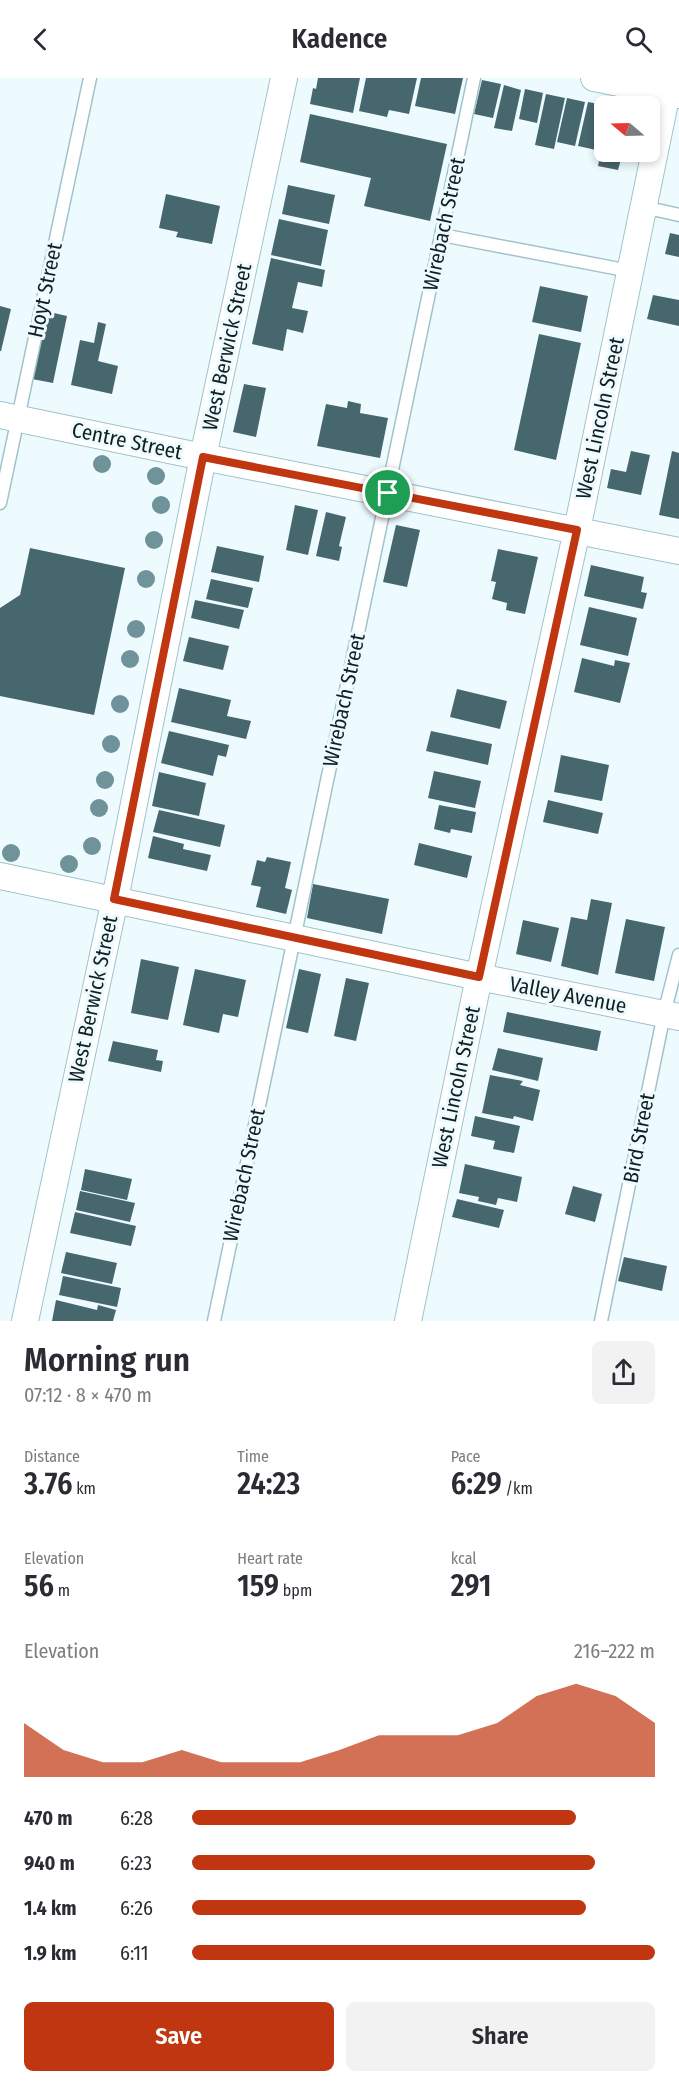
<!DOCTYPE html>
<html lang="en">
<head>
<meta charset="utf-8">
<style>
  :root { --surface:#fff; --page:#f2f2f3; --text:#2b2b33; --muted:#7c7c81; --accent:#c03610 }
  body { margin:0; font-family:"Fira Sans Condensed",sans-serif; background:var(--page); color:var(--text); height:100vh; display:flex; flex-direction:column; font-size:22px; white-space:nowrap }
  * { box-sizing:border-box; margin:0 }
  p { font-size:20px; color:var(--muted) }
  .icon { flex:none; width:33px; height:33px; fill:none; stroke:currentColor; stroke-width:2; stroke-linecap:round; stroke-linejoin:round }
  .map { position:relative; height:1243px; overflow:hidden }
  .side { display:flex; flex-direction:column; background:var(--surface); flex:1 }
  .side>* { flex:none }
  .needle { width:39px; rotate:289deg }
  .tools { position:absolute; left:594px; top:18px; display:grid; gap:12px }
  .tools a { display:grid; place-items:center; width:66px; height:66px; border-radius:9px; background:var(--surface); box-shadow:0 3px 9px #0003; font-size:30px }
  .pin { position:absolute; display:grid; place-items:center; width:51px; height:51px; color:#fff; margin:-26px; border:3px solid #fff; border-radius:50%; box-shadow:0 2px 6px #0007 }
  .round { display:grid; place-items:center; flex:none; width:63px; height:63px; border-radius:9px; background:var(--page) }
  .overview { display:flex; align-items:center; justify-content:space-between; height:102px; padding:0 24px }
  h1 { font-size:33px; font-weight:600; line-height:45px }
  .stats { display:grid; grid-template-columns:repeat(3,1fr); gap:9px; height:102px; padding:6px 24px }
  .stats div { display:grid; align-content:center }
  .stats b { font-size:30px; font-weight:600 }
  .stats small { font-size:16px; font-weight:400 }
  .stats p { font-size:16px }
  .chart { height:168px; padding:12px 24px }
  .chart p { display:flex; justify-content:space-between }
  .chart svg { width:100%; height:108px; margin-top:6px; fill:var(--accent); opacity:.7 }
  .action { display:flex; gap:12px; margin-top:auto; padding:12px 24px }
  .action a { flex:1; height:69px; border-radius:9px; background:var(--accent); color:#fff; font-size:24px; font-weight:600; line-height:69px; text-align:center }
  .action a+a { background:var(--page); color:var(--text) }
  ul { padding:0 24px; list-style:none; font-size:20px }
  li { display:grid; grid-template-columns:96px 72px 1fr; align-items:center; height:45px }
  li i { height:15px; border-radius:8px; background:var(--accent) }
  header { display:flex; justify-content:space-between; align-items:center; height:78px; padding:0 24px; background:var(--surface); font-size:27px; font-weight:600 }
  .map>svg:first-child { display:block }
  .building { fill:#47676f }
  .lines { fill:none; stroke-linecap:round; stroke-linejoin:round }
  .service-casing { stroke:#a0c3cb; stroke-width:15 }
  .minor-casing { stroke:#a0c3cb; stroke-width:28 }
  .service { stroke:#fff; stroke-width:12 }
  .minor { stroke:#fff; stroke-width:26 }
  .tree { fill:#70929a }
  .route-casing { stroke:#fff; stroke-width:12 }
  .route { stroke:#c03610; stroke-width:8 }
  .labels { text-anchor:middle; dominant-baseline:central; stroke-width:6; stroke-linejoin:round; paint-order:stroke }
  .street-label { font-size:21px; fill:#121f22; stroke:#edfbff }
</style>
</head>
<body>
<header><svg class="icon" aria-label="back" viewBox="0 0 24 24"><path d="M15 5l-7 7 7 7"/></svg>Kadence<svg class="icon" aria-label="search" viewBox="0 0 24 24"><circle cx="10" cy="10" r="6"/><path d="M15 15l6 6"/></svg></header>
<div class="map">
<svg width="679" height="1243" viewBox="0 0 679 1243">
  <rect width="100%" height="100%" fill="#edfbff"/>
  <path class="building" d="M318 0H360L353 35 310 26 313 10 316 11Z
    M366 0H417L409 36 389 32 387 39 359 33Z
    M421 0H463L455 36 415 28Z
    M482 2 501 6 493 40 474 36Z
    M504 7 521 12 512 53 494 50Z
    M525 11 543 15 537 45 519 41Z
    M546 16 565 20 554 71 535 67Z
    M567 20 585 24 575 68 557 64Z
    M588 24 604 27 596 72 578 68Z
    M310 36 447 66 430 143 364 128 371 100 300 84Z
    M603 49 604 74H623L618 92 598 88 600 78 598 77Z
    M288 107 335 117 329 146 282 136Z
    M166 116 220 128 212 166 176 159 178 154 159 150Z
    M279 141 328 152 321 188 271 177Z
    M670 155 679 157V179L665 176Z
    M271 180 325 192 322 209 298 204 292 230 308 233 303 255 287 251 283 273 252 266Z
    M540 208 588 218 581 254 532 244Z
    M653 217 679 222V248L647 241Z
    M0 228 11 231 1 273H0Z
    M45 233 67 238 53 305 32 301Z
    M98 244 106 246 98 283 118 288 112 316 71 307 80 262 94 265Z
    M539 256 581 265 556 382 514 372Z
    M244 306 266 310 256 359 233 354Z
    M348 323 361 326 360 335 388 340 380 380 317 368 326 326 347 330Z
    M631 373 650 377 641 417 607 410 611 391 626 394Z
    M672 373 679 375V441L659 437Z
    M295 427 318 432 308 477 286 472Z
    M326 434 346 439 339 468 342 469 339 483 316 478Z
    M396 447 420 452 407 509 383 504Z
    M217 468 264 478 259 504 211 494Z
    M30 470 125 490 94 637 0 618V530L20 517Z
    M498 471 538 479 525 536 506 532 507 525 492 521 496 504 491 503Z
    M591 487 644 499 641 514 647 515 643 531 584 518Z
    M211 501 253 510 248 530 206 521Z
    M195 522 244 532 239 551 191 540Z
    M589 529 637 540 628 578 580 567Z
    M189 559 229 568 223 592 183 583Z
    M582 580 614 588 615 582 630 585 620 625 574 614Z
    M179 610 231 622 227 638 251 643 246 661 171 644Z
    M457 611 507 623 500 651 450 639Z
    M169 653 229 667 226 679 218 677 213 698 161 685Z
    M431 653 492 666 488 687 426 673Z
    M561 677 609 687 602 723 554 714Z
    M434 693 481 703 475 730 428 720Z
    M159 694 206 705 199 738 152 728Z
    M548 722 603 735 598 756 543 744Z
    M439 727 476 734 472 755 451 751 450 755 434 751Z
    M159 732 225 747 220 769 153 754Z
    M153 758 184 766 183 771 211 777 207 793 148 780Z
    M419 765 472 778 467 800 414 787Z
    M267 779 291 784 285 810 292 812 286 836 256 829 261 809 251 807 257 782 265 784Z
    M313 806 389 821 382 856 307 840Z
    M591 821 612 825 598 897 561 888 571 839 587 842Z
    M626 841 665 849 654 903 615 895Z
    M523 842 559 850 551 884 516 876Z
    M141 881 179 889 168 942 131 935Z
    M195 891 246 902 238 939 223 936 219 955 183 947Z
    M299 891 321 896 308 955 286 950Z
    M346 900 369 905 356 963 334 958Z
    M507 934 601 953 597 973 503 954Z
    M113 963 158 972 156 982 163 983 161 994 108 983Z
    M498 970 543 980 538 1003 492 992Z
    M490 997 523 1003 520 1007 540 1012 533 1043 514 1038 513 1041 482 1035Z
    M475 1038 520 1048 514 1075 493 1071 495 1063 471 1058Z
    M465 1086 522 1099 517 1124 498 1120 496 1127 478 1123 479 1119 459 1115Z
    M85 1091 132 1101 127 1122 81 1112Z
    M573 1108 602 1116 595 1144 565 1136Z
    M80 1113 135 1125 130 1144 76 1132Z
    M457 1121 504 1132 499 1150 452 1139Z
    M75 1134 136 1148 131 1168 70 1155Z
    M66 1174 117 1185 112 1206 61 1195Z
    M624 1179 667 1188 662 1213 618 1203Z
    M63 1198 121 1210 117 1229 59 1217Z
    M56 1222 97 1232 98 1227 116 1232 113 1243H52Z"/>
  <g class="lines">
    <g class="service-casing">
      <path id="service" d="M643 129 679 137
        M442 157 630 193
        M0 425 90 0
        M214 1243 474 0
        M601 1243 664 936 679 877"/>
    </g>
    <g class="minor-casing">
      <path id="minor" d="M594 0 679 17
        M0 337 203 379 679 473
        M0 798 479 899 679 939
        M25 1243 115 821 203 379 284 0
        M408 1243 479 899 577 452 670 0"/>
    </g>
    <use href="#service" class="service"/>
    <use href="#minor" class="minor"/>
  </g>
  <g class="tree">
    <circle cx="102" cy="386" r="9"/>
    <circle cx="156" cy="398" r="9"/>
    <circle cx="161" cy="427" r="9"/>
    <circle cx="154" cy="462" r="9"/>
    <circle cx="146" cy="501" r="9"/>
    <circle cx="136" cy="551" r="9"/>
    <circle cx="130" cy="581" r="9"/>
    <circle cx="120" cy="626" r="9"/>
    <circle cx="111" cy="666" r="9"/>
    <circle cx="105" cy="702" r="9"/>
    <circle cx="99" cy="730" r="9"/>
    <circle cx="92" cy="768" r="9"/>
    <circle cx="11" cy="775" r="9"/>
    <circle cx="69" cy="786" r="9"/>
  </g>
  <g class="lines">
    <g class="route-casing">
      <path id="route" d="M203 379 577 452 479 899 114 821Z"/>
    </g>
    <use href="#route" class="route"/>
  </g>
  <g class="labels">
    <g class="street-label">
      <text transform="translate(444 146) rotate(-78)">Wirebach Street</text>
      <text transform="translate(45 212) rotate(-78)">Hoyt Street</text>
      <text transform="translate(227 269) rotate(-78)">West Berwick Street</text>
      <text transform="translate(600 340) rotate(-78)">West Lincoln Street</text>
      <text transform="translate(127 363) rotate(12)">Centre Street</text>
      <text transform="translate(344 622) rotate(-78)">Wirebach Street</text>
      <text transform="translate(568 917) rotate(11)">Valley Avenue</text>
      <text transform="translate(93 921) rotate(-78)">West Berwick Street</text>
      <text transform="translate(456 1009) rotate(-78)">West Lincoln Street</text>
      <text transform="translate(639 1060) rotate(-79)">Bird Street</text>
      <text transform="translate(244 1097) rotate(-78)">Wirebach Street</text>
    </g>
  </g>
</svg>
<div class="tools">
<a><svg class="needle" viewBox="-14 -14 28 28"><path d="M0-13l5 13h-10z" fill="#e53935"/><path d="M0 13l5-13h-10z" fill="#7c7c81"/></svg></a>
</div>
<div class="pin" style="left:388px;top:415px;background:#1e9e55"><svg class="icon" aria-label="arrive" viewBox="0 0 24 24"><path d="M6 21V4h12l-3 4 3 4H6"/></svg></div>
</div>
<section class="side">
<div class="overview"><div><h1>Morning run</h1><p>07:12 · 8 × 470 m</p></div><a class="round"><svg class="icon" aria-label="share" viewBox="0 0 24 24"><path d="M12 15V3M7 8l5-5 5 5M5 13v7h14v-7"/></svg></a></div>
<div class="stats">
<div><p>Distance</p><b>3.76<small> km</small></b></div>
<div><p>Time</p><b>24:23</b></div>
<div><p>Pace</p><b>6:29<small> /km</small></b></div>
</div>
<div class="stats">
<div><p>Elevation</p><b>56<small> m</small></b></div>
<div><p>Heart rate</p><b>159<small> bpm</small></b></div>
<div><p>kcal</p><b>291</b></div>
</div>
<div class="chart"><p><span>Elevation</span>216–222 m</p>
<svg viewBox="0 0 160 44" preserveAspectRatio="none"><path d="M0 44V22L10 33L20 38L30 38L40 33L50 38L60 38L70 38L80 33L90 27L100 27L110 27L120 22L130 11L140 6L150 11L160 22V44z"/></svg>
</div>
<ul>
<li><b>470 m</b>6:28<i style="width:83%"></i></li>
<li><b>940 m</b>6:23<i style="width:87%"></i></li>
<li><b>1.4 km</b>6:26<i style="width:85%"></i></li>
<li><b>1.9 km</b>6:11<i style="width:100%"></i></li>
</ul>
<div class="action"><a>Save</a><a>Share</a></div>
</section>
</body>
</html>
